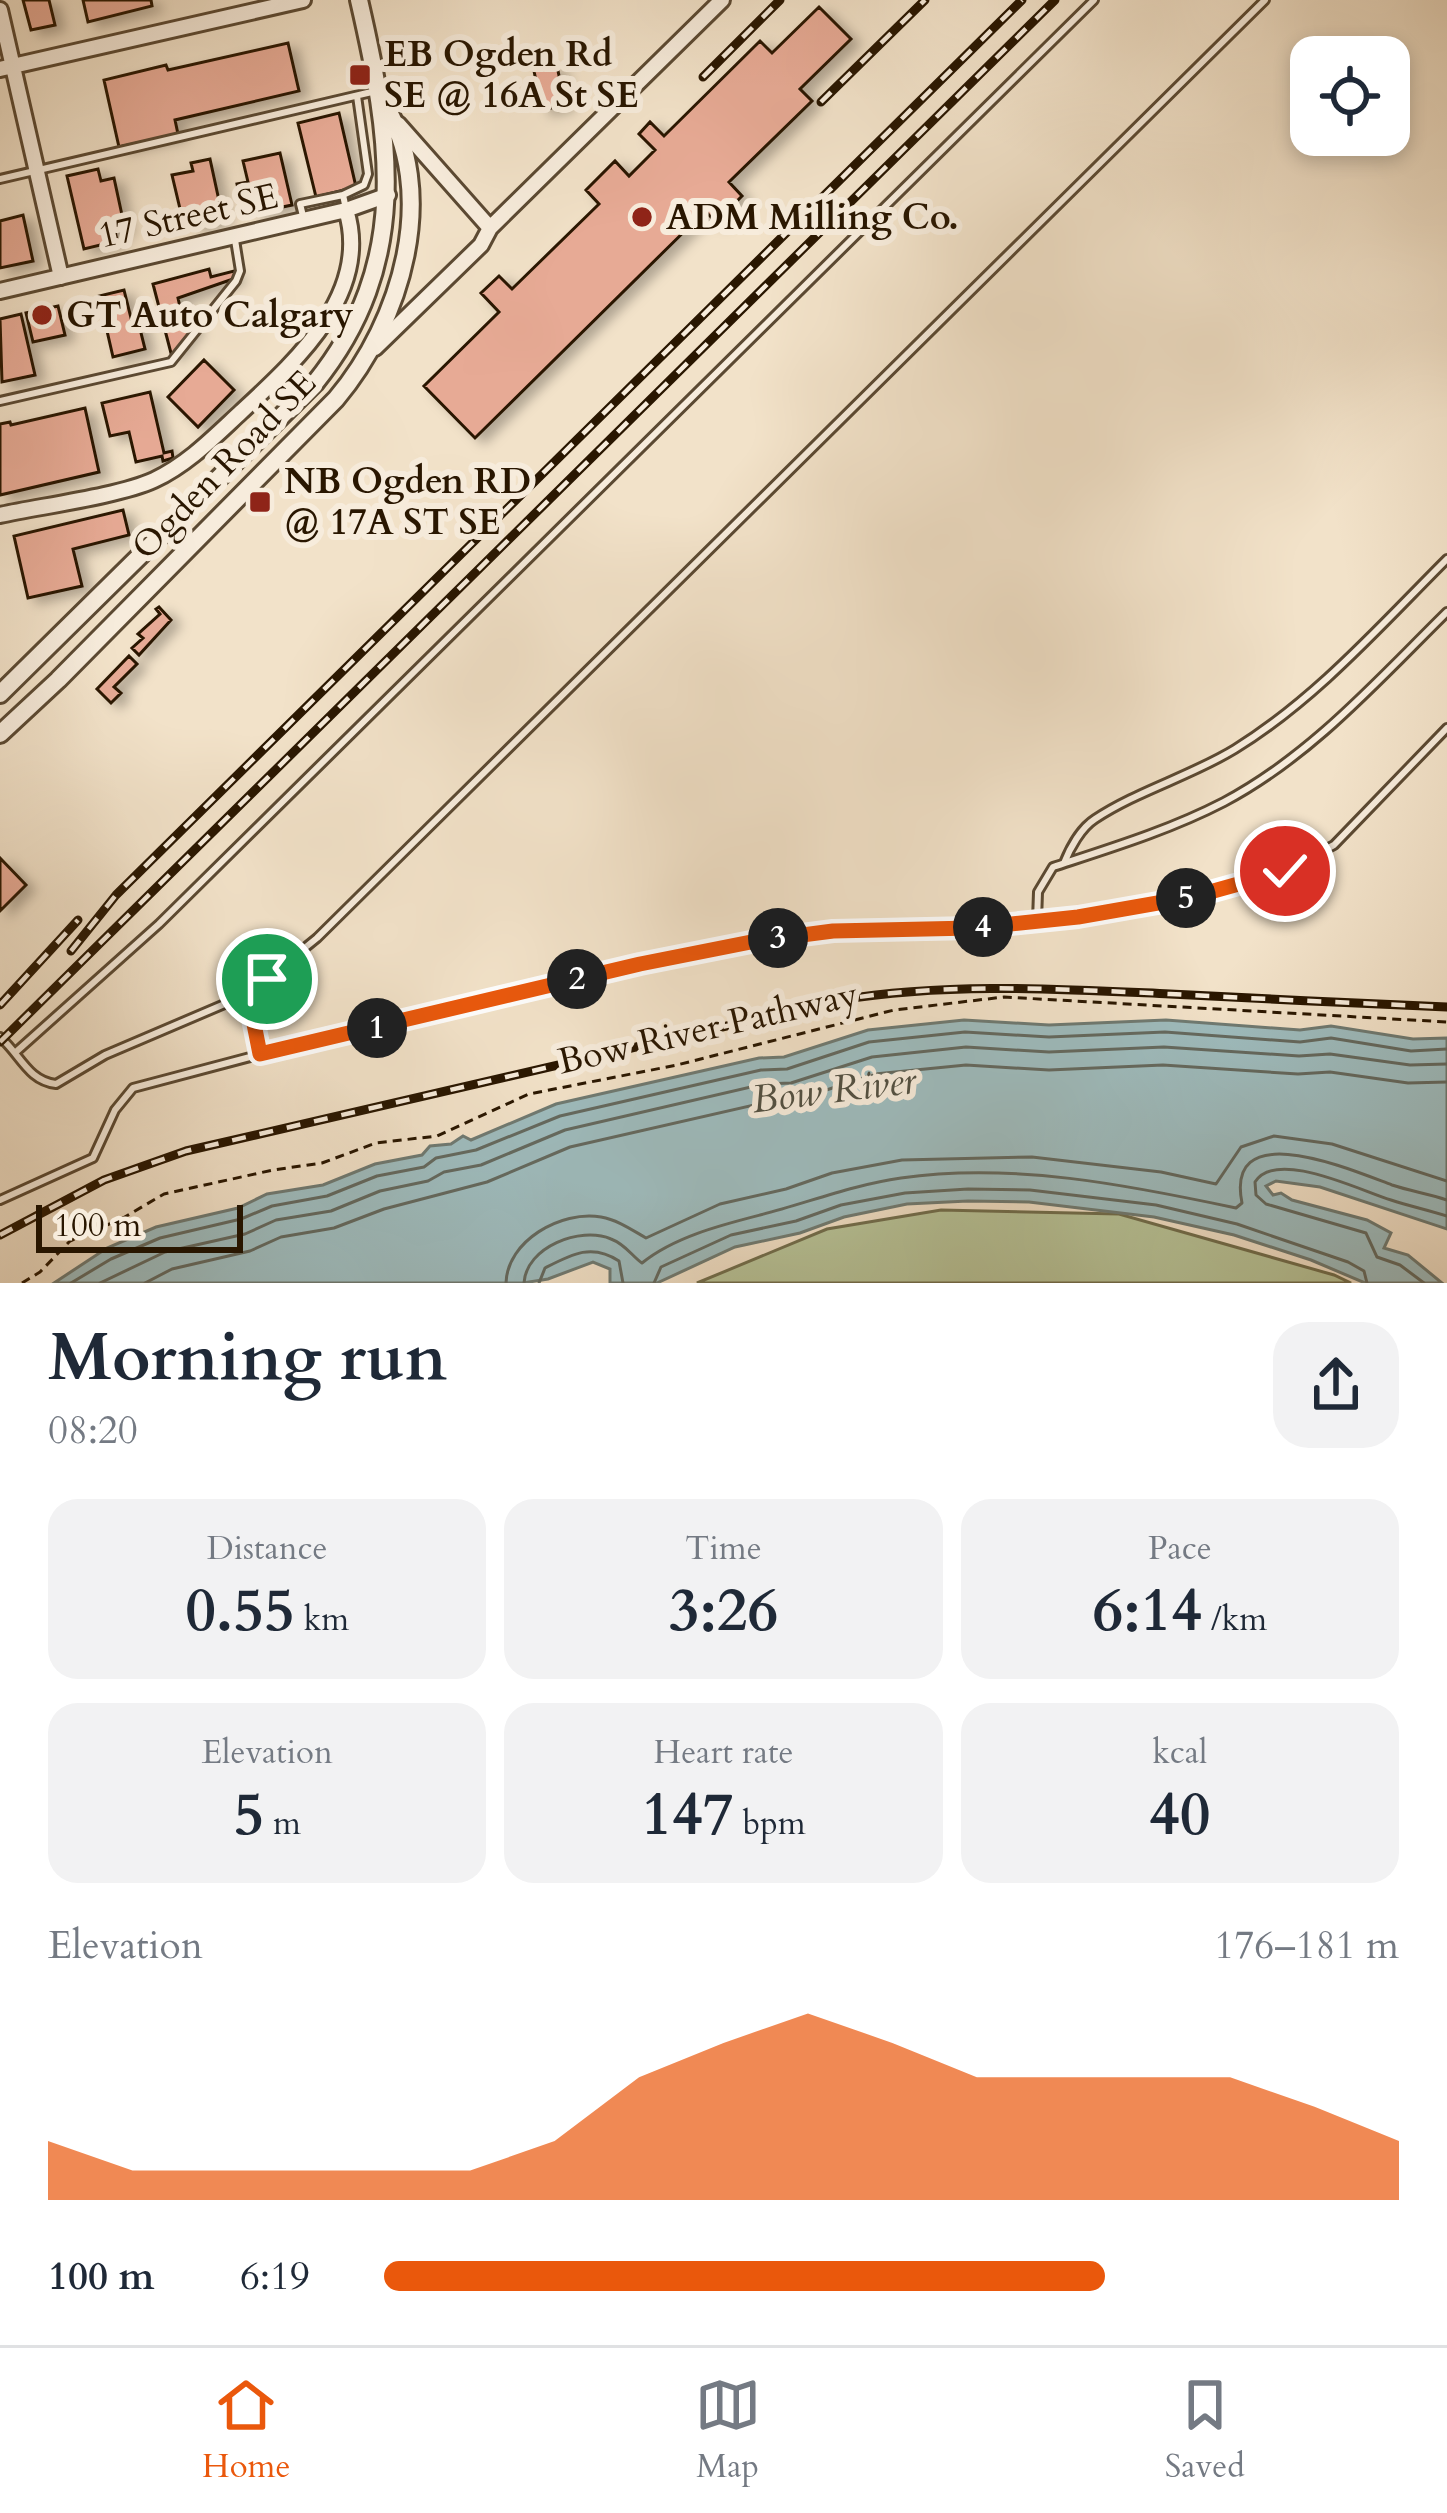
<!DOCTYPE html>
<html lang="en">
<head>
<meta charset="utf-8">
<style>
  :root { --surface:#fff; --page:#f2f2f3; --text:#1f2937; --muted:#747a83; --line:#e0e1e3; --accent:#ea580c }
  body { margin:0; font-family:Cardo,serif; background:var(--page); color:var(--text); height:100vh; display:flex; flex-direction:column; font-size:45px; white-space:nowrap }
  * { box-sizing:border-box; margin:0 }
  p { font-size:39px; color:var(--muted) }
  .icon { flex:none; width:66px; height:66px; fill:none; stroke:currentColor; stroke-width:2; stroke-linecap:round; stroke-linejoin:round }
  .map { position:relative; height:1283px; overflow:hidden }
  .drawer { display:flex; flex-direction:column; background:var(--surface); flex:1 }
  .drawer>* { flex:none }
  .tools { position:absolute; left:1290px; top:36px; display:grid; gap:24px }
  .tools a { display:grid; place-items:center; width:120px; height:120px; border-radius:24px; background:var(--surface); box-shadow:0 6px 18px #0003; font-size:60px }
  .scale { position:absolute; left:36px; bottom:30px; width:207px; box-sizing:border-box; padding-left:12px; border:6px solid #291600; border-top:0; font-size:33px; line-height:42px; white-space:nowrap; color:#291600; -webkit-text-stroke:9px #f7ecdc; paint-order:stroke }
  .pin { position:absolute; display:grid; place-items:center; width:102px; height:102px; color:#fff; margin:-51px; border:6px solid #fff; border-radius:50%; box-shadow:0 3px 12px #0007 }
  .km { position:absolute; width:60px; height:60px; margin:-30px; border-radius:50%; background:#222; color:#fff; font-size:33px; line-height:60px; text-align:center }
  .round { display:grid; place-items:center; flex:none; width:126px; height:126px; border-radius:36px; background:var(--page) }
  .overview { display:flex; align-items:center; justify-content:space-between; height:204px; padding:0 48px }
  h1 { font-size:66px; font-weight:600; line-height:90px }
  .metrics { display:grid; grid-template-columns:repeat(3,1fr); gap:18px; height:204px; padding:12px 48px }
  .metrics div { display:grid; align-content:center; border-radius:30px; background:var(--page); text-align:center }
  .metrics b { font-size:60px; font-weight:600 }
  .metrics small { font-size:33px; font-weight:400 }
  .metrics p { font-size:33px }
  .chart { height:336px; padding:24px 48px }
  .chart p { display:flex; justify-content:space-between }
  .chart svg { width:100%; height:216px; margin-top:12px; fill:var(--accent); opacity:.7 }
  ul { padding:0 48px; list-style:none; font-size:39px }
  li { display:grid; grid-template-columns:192px 144px 1fr; align-items:center; height:90px }
  li i { height:30px; border-radius:15px; background:var(--accent) }
  .menu { display:flex; justify-content:space-around; align-items:center; height:168px; border-top:3px solid var(--line); background:var(--surface); font-size:33px; color:var(--muted) }
  .menu a { display:grid; justify-items:center; gap:6px }
  .menu .current { color:var(--accent) }
  .map>svg:first-child { display:block }
  .green { fill:#b7c499; stroke:#706d4c; stroke-width:3 }
  .water { fill:#9ebcbe; stroke:#6f7a72; stroke-width:3 }
  .lines { fill:none; stroke-linecap:round; stroke-linejoin:round }
  .shore { stroke:#64695f; stroke-width:3 }
  .building { fill:#e7aa95; stroke:#291600; stroke-width:3; filter:url(#shadow) }
  .service-casing { stroke:#5b4932; stroke-width:12 }
  .minor-casing { stroke:#5b4932; stroke-width:20 }
  .tertiary-casing { stroke:#5b4932; stroke-width:22 }
  .path { stroke:#291600; stroke-width:3; stroke-dasharray:9 6; stroke-linecap:butt }
  .service { stroke:#f7ecdc; stroke-width:6 }
  .minor { stroke:#f7ecdc; stroke-width:14 }
  .tertiary { stroke:#f7ecdc; stroke-width:16 }
  .rail-casing { stroke:#291600; stroke-width:9 }
  .rail { stroke:#f7ecdc; stroke-width:4.5; stroke-dasharray:14; stroke-linecap:butt }
  .route-casing { stroke:#fff; stroke-width:24 }
  .route { stroke:#ea580c; stroke-width:15 }
  .poi-dot { fill:#8f2418; stroke:#f7ecdc; stroke-width:4.5 }
  .labels { text-anchor:middle; dominant-baseline:central; stroke-width:12; stroke-linejoin:round; paint-order:stroke }
  .poi-label { font-size:36px; font-weight:bold; fill:#291600; stroke:#f7ecdc; text-anchor:start }
  .street-label { font-size:36px; fill:#291600; stroke:#f7ecdc }
  .water-label { font-size:39px; font-style:italic; fill:#525042; stroke:#f7ecdc }
</style>
</head>
<body>
<div class="map">
<svg width="1447" height="1283" viewBox="0 0 1447 1283">
  <defs>
    <filter id="shadow"><feDropShadow dx="9" dy="5" stdDeviation="6" flood-color="#0004"/></filter>
  </defs>
  <rect width="100%" height="100%" fill="#f2e2c9"/>
  <filter id="stains"><feTurbulence type="fractalNoise" baseFrequency=".00167" numOctaves="4"/><feColorMatrix values="0 0 0 0 .2 0 0 0 0 .09 0 0 0 0 .02 0 0 0 .5 -.17"/></filter>
  <radialGradient id="worn" r=".72"><stop offset=".6" stop-color="#630" stop-opacity="0"/><stop offset="1" stop-color="#630" stop-opacity=".3"/></radialGradient>
  <path class="green" d="M941 1210 1119 1214 1334 1275 1351 1283H697L827 1229Z"/>
  <path class="water" d="M964 1020 1049 1025 1166 1020 1300 1030 1331 1026 1413 1039 1447 1038V1229L1320 1187 1276 1181 1266 1186 1273 1195 1281 1193 1292 1200 1367 1220 1391 1233 1384 1248 1408 1255 1442 1283H1365L1311 1260 1234 1235 1154 1217 1029 1202 968 1201 907 1204 844 1217 800 1233 735 1247 657 1283H610V1269L593 1262 548 1279 523 1283H54L107 1248 156 1227 238 1208 267 1194 323 1185 375 1164 422 1155 430 1146 451 1144 463 1136 471 1140 556 1104 759 1058 784 1057 868 1030Z"/>
  <g class="lines">
    <path class="shore" d="M71 1283 111 1259 160 1238 241 1219 272 1206 327 1196 377 1176 424 1167 436 1158 476 1150 560 1116 761 1070 787 1069 869 1042 965 1032 1049 1037 1165 1032 1300 1042 1331 1038 1411 1051 1447 1049
      M100 1283 165 1252 245 1234 276 1220 331 1211 380 1191 428 1181 444 1172 481 1165 565 1130 764 1084 791 1083 872 1057 966 1047 1049 1052 1164 1047 1299 1056 1330 1054 1410 1065 1447 1064
      M145 1283 172 1269 250 1251 281 1237 334 1228 384 1209 487 1182 570 1147 767 1102 796 1100 875 1074 966 1065 1049 1070 1163 1065 1298 1074 1330 1072 1408 1083 1447 1082
      M506 1283C507 1241 561 1210 601 1217 618 1220 632 1230 646 1238L720 1204 786 1189 832 1173 902 1160 1032 1157 1161 1172 1216 1184 1241 1147 1274 1136 1332 1144 1447 1181
      M524 1283C526 1247 580 1226 611 1239 625 1244 632 1256 642 1263 674 1237 721 1225 760 1215 807 1203 852 1185 901 1178 1012 1162 1128 1185 1236 1208L1242 1203C1224 1114 1354 1171 1392 1185 1410 1191 1429 1194 1447 1200
      M539 1283 545 1268C572 1254 592 1243 619 1261L623 1283
      M654 1283 661 1267 731 1235 796 1221 841 1205 905 1193 968 1189 1030 1190 1156 1205 1237 1224 1348 1262 1364 1271 1367 1283
      M1424 1283 1400 1265 1377 1257 1366 1233 1266 1204 1256 1195 1255 1182C1276 1148 1361 1191 1391 1200 1409 1206 1428 1210 1447 1216"/>
  </g>
  <path class="building" d="M23 0H49L55 25 31 30Z
    M83 0H151L152 6 88 22Z
    M819 7 851 39 800 89 812 101 729 182 742 196 716 222 705 211 475 438 424 386 499 312 481 293 499 276 512 289 599 204 586 190 615 161 629 176 655 150 639 134 650 122 664 136 760 41 772 53Z
    M288 43 299 91 175 120 178 134 119 147 104 80 166 65 168 70Z
    M557 66 565 105 542 110 534 71Z
    M339 113 356 187 316 197 298 123Z
    M280 153 292 205 254 213 251 202 241 204 237 184 248 182 243 161Z
    M210 159 223 219 193 226 190 211 181 213 172 175 193 171 191 163Z
    M98 169 101 181 114 178 125 229 115 231 117 241 84 249 67 176Z
    M23 215 33 261 0 268V221Z
    M209 269 211 277 234 271 236 278 178 298 182 316 195 326 172 357 153 284Z
    M124 290 132 322 138 321 145 349 113 357 99 296Z
    M58 306 65 335 33 342 26 313Z
    M21 314 35 375 2 382 0 319Z
    M204 360 234 390 198 427 168 397Z
    M150 392 164 453 172 451 173 458 163 461 162 456 136 462 129 432 110 436 102 403Z
    M85 408 99 472 0 495V424L10 422 11 425Z
    M123 510 129 535 73 549 82 586 28 598 14 536Z
    M159 607 171 620 139 655 132 648 143 638 138 634 160 614 156 609Z
    M129 656 137 664 114 687 121 693 111 703 97 689Z
    M0 858 26 885 0 911Z"/>
  <g class="lines">
    <g class="service-casing">
      <path id="service" d="M0 179 376 91
        M346 209 343 195 364 185 368 174 357 96
        M303 216 300 204 343 195
        M0 401 171 362 236 281 240 271 235 240
        M1064 863C1070 848 1081 828 1095 819 1137 791 1191 776 1235 749 1316 699 1380 626 1447 559
        M1037 921 1038 892 1053 867C1111 848 1170 830 1224 802 1311 756 1378 680 1447 612
        M248 994 260 1054
        M0 1037C20 1054 28 1081 56 1084L105 1055 248 994 317 938 1265 0
        M17 1051 159 924 1094 0
        M0 1200 93 1158 115 1110 133 1088 322 1038 399 1023 640 963 756 941 884 928H972L1078 917 1192 897 1285 871 1334 845 1447 728"/>
    </g>
    <g class="minor-casing">
      <path id="minor" d="M0 10 61 277
        M0 69 303 0
        M398 124 490 228
        M0 291 346 210 388 195
        M375 348 481 245 490 228 722 0
        M0 515C41 506 119 496 154 480 188 464 214 437 241 412 296 361 372 293 346 210"/>
    </g>
    <g class="tertiary-casing">
      <path id="tertiary" d="M0 694 315 383C412 263 391 139 359 0
        M0 734 58 680 336 399C401 322 441 192 382 100"/>
    </g>
    <path class="path" d="M22 1283 40 1272 70 1241 123 1218 164 1194 273 1170 322 1163 376 1143 437 1136 529 1094 677 1065 894 1010 1004 997 1447 1022"/>
    <use href="#service" class="service"/>
    <use href="#minor" class="minor"/>
    <use href="#tertiary" class="tertiary"/>
    <g class="rail-casing">
      <path id="rail" d="M703 77 780 0
        M821 102 925 0
        M71 951 116 895 1022 0
        M0 1005 78 920
        M0 1042 1055 0
        M0 1235 104 1180 186 1151 839 1000C949 982 1059 989 1170 994 1262 999 1355 1003 1447 1007"/>
    </g>
    <use href="#rail" class="rail"/>
  </g>
  <g class="lines">
    <g class="route-casing">
      <path id="route" d="M267 979 248 994 260 1054 640 964 756 941 833 931 972 928 1078 917 1192 897 1285 871"/>
    </g>
    <use href="#route" class="route"/>
  </g>
  <g class="poi-dot">
    <rect x="348" y="63" width="24" height="24" rx="6"/>
    <circle cx="642" cy="217" r="12"/>
    <circle cx="42" cy="315" r="12"/>
    <rect x="248" y="490" width="24" height="24" rx="6"/>
  </g>
  <g class="labels">
    <g class="poi-label">
      <text x="384" y="54">EB Ogden Rd<tspan x="384" dy="41">SE @ 16A St SE</tspan></text>
      <text x="666" y="217">ADM Milling Co.</text>
      <text x="66" y="315">GT Auto Calgary</text>
      <text x="284" y="481">NB Ogden RD<tspan x="284" dy="41">@ 17A ST SE</tspan></text>
    </g>
    <g class="street-label">
      <text transform="translate(188 216) rotate(-13)">17 Street SE</text>
      <text transform="translate(224 465) rotate(-46)">Ogden Road SE</text>
      <text transform="translate(708 1028) rotate(-13)">Bow River Pathway</text>
    </g>
    <g class="water-label">
      <text transform="translate(834 1090) rotate(-7)">Bow River</text>
    </g>
  </g>
  <rect width="100%" height="100%" filter="url(#stains)"/>
  <rect width="100%" height="100%" fill="url(#worn)"/>
</svg>
<div class="tools">
<a><svg class="icon" aria-label="locate" viewBox="0 0 24 24"><circle cx="12" cy="12" r="6"/><path d="M12 2v4M12 18v4M2 12h4M18 12h4"/></svg></a>
</div>
<div class="scale">100 m</div>
<div class="pin" style="left:267px;top:979px;background:#1e9e55"><svg class="icon" aria-label="arrive" viewBox="0 0 24 24"><path d="M6 21V4h12l-3 4 3 4H6"/></svg></div>
<div class="pin" style="left:1285px;top:871px;background:#d93025"><svg class="icon" aria-label="check" viewBox="0 0 24 24"><path d="M5 12l5 5 9-10"/></svg></div>
<b class="km" style="left:377px;top:1028px">1</b>
<b class="km" style="left:577px;top:979px">2</b>
<b class="km" style="left:778px;top:938px">3</b>
<b class="km" style="left:983px;top:927px">4</b>
<b class="km" style="left:1186px;top:898px">5</b>
</div>
<section class="drawer">
<div class="overview"><div><h1>Morning run</h1><p>08:20</p></div><a class="round"><svg class="icon" aria-label="share" viewBox="0 0 24 24"><path d="M12 15V3M7 8l5-5 5 5M5 13v7h14v-7"/></svg></a></div>
<div class="metrics">
<div><p>Distance</p><b>0.55<small> km</small></b></div>
<div><p>Time</p><b>3:26</b></div>
<div><p>Pace</p><b>6:14<small> /km</small></b></div>
</div>
<div class="metrics">
<div><p>Elevation</p><b>5<small> m</small></b></div>
<div><p>Heart rate</p><b>147<small> bpm</small></b></div>
<div><p>kcal</p><b>40</b></div>
</div>
<div class="chart"><p><span>Elevation</span>176–181 m</p>
<svg viewBox="0 0 160 44" preserveAspectRatio="none"><path d="M0 44V32L10 38L20 38L30 38L40 38L50 38L60 32L70 19L80 12L90 6L100 12L110 19L120 19L130 19L140 19L150 25L160 32V44z"/></svg>
</div>
<ul>
<li><b>100 m</b>6:19<i style="width:71%"></i></li>
</ul>
</section>
<nav class="menu">
<a class="current"><svg class="icon" aria-label="home" viewBox="0 0 24 24"><path d="M3 11l9-7 9 7M6 9v11h12V9"/></svg>Home</a>
<a><svg class="icon" aria-label="map" viewBox="0 0 24 24"><path d="M3 6l6-2 6 2 6-2v14l-6 2-6-2-6 2zM9 4v14M15 6v14"/></svg>Map</a>
<a><svg class="icon" aria-label="saved" viewBox="0 0 24 24"><path d="M7 4h10v16l-5-4-5 4z"/></svg>Saved</a>
</nav>
</body>
</html>
